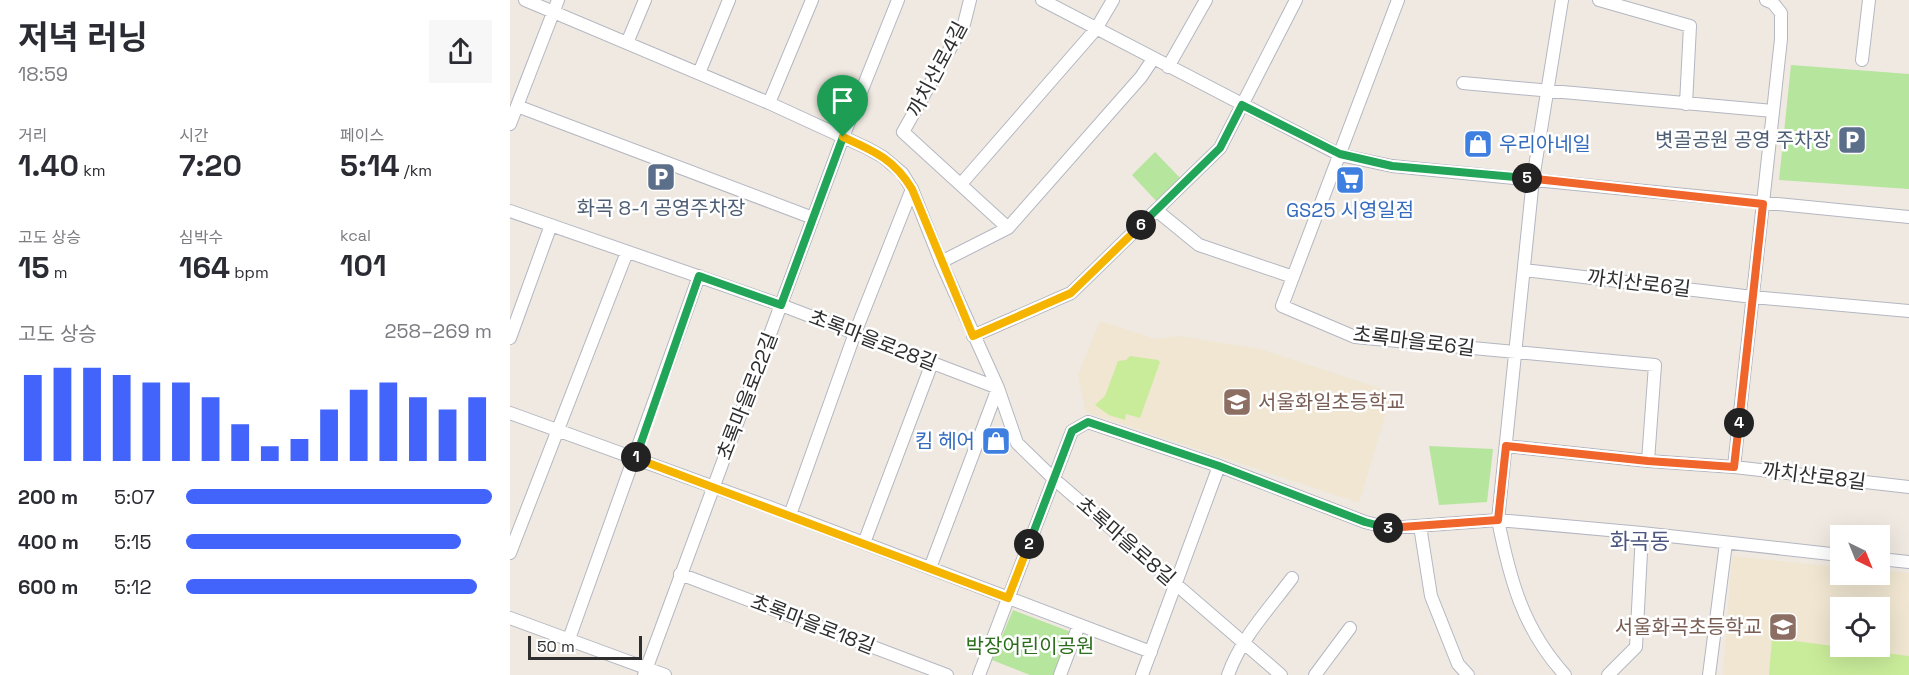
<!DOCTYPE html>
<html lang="ko">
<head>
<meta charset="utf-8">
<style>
  :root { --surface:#fff; --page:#f7f7f7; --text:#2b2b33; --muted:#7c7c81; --accent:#4264fb }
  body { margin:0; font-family:"Space Grotesk","Noto Sans KR",sans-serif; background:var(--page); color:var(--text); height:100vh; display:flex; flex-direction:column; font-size:22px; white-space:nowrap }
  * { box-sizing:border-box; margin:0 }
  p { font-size:20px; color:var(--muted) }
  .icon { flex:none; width:33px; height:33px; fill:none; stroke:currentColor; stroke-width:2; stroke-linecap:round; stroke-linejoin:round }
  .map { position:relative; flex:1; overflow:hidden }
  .drawer { display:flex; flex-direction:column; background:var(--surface); width:510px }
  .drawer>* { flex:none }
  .needle { width:39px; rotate:137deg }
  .controls { position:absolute; left:1320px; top:525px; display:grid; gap:12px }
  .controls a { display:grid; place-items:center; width:60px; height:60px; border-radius:0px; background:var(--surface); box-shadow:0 6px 24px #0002; font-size:30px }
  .scale { position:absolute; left:18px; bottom:15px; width:114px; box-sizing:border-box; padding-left:6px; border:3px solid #2e2e2e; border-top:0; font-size:16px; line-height:21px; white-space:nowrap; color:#2e2e2e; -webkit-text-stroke:4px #fff; paint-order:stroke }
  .pin { position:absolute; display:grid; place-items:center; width:51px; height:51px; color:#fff; margin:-62px -26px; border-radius:50% 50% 50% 0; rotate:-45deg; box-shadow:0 0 6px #0007 }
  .pin .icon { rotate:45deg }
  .km { position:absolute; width:30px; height:30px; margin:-15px; border-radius:50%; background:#222; color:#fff; font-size:16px; line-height:30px; text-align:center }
  .round { display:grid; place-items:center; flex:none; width:63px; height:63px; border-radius:0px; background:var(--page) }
  .headline { display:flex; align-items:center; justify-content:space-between; height:102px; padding:0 18px }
  h1 { font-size:33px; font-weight:700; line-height:45px }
  .stats { display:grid; grid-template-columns:repeat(3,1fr); gap:9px; height:102px; padding:6px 18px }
  .stats div { display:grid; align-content:center }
  .stats b { font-size:30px; font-weight:700 }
  .stats small { font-size:16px; font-weight:400 }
  .stats p { font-size:16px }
  .chart { height:168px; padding:12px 18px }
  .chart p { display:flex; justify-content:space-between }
  .chart svg { width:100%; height:108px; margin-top:6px; stroke:var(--accent); stroke-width:6 }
  ul { padding:0 18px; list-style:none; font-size:20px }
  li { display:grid; grid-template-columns:96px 72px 1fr; align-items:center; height:45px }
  li i { height:15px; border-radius:8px; background:var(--accent) }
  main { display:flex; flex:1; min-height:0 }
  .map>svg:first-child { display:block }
  .education { fill:#f0e6d1; fill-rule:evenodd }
  .green { fill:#b6e59e }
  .pitch { fill:#c9ec9a }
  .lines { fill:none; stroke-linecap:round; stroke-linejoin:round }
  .minor-casing { stroke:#b4b7c1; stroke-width:14 }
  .minor { stroke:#fff; stroke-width:12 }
  .split-1-casing { stroke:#fff; stroke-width:12 }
  .split-2-casing { stroke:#fff; stroke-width:12 }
  .split-3-casing { stroke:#fff; stroke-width:12 }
  .split-4-casing { stroke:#fff; stroke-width:12 }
  .split-5-casing { stroke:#fff; stroke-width:12 }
  .split-6-casing { stroke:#fff; stroke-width:12 }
  .split-7-casing { stroke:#fff; stroke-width:12 }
  .split-1 { stroke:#22a559; stroke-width:8 }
  .split-2 { stroke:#f5b400; stroke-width:8 }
  .split-3 { stroke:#22a559; stroke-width:8 }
  .split-4 { stroke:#f0652b; stroke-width:8 }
  .split-5 { stroke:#f0652b; stroke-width:8 }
  .split-6 { stroke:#22a559; stroke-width:8 }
  .split-7 { stroke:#f5b400; stroke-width:8 }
  .labels { text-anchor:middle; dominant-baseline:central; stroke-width:5; stroke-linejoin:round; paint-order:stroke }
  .street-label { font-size:20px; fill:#2e2e2e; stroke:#fff }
  .service-label { font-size:20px; fill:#4e5e75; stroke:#fff; text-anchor:end }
  .shop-label { font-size:20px; fill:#366cbe; stroke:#fff; text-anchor:start }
  .education-label { font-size:20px; fill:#785e54; stroke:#fff; text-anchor:start }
  .park-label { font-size:20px; fill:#2c6e1b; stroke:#fff }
  .quarter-label { font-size:22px; fill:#4d5680; stroke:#fff }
</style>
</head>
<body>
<main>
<section class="drawer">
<div class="headline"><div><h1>저녁 러닝</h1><p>18:59</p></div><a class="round"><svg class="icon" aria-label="share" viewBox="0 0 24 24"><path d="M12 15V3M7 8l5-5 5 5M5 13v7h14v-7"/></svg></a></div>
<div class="stats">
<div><p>거리</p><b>1.40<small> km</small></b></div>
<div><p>시간</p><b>7:20</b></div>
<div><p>페이스</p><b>5:14<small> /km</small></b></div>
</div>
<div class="stats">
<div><p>고도 상승</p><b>15<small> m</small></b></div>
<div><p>심박수</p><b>164<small> bpm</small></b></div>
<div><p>kcal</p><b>101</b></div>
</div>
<div class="chart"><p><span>고도 상승</span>258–269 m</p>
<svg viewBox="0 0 160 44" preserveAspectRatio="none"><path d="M5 44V9M15 44V6M25 44V6M35 44V9M45 44V12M55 44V12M65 44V18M75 44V29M85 44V38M95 44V35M105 44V23M115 44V15M125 44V12M135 44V18M145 44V23M155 44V18"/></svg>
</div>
<ul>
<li><b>200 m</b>5:07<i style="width:100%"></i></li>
<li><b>400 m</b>5:15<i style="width:90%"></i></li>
<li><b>600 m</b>5:12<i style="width:95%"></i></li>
</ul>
</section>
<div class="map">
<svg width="1399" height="675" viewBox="0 0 1399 675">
  <rect width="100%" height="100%" fill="#efe9e1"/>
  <path class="education" d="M590 321 645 339 669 336 750 349 882 392 849 503 576 412 568 375Z
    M1222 556 1330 567V574H1370V570L1399 573V675H1213ZM1330 608H1370V646H1330Z"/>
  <path class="green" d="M1281 65 1399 74V189L1269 180Z
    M645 152 673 181 649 204 622 175Z
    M919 446 983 449 977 502 929 505Z
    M503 610 561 632 544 675H520L482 660Z"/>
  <path class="pitch" d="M620 356 648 360 650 362 630 418 616 414 615 420 599 415 585 405 595 396 608 361 616 360Z
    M1262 638 1399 656V675H1259Z"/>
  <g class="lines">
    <g class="minor-casing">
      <path id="minor" d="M15 0 259 103 357 148 373 157 392 173 402 189 431 262 488 388 507 443 544 479 771 675
        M460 0 454 24 393 132 498 228
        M532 0 830 155 882 166 1399 217
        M888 0 772 306 845 337 1145 365 1138 461
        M1052 0 1023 179 988 520C1000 580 1013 629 1055 675
        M1089 0 1180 26 1176 104
        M117 43 135 0
        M1352 60 1359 0
        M658 67 696 0
        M189 73 219 0
        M953 83 1263 111
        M259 103 302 0
        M7 106 303 218
        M0 124 48 0
        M451 184 586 29 603 0
        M646 210 689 245 783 277
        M0 211 271 305 488 388 420 568
        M431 262 498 228 631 77 643 59
        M1014 270 1243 297 1399 311
        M463 336 561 293 710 148 786 0
        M0 338 41 225
        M0 413 259 507 641 652
        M996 446 1138 461 1224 467 1399 487
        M1224 467 1271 39V13L1263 3 1256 0
        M280 515 345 333 402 189
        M910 526 921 596 948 664 958 675
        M354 543 422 363
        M0 553 117 252
        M1370 559 1399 562
        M170 574 437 675
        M0 618 155 675
        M59 639 189 276
        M134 675 333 137 388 0
        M469 675 562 431 578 422 709 466 855 522 879 528 988 520 1132 533 1330 555
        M550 675 569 625
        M632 675 709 466
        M718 675C731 638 759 609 782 578
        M805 675 840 628
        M1098 675 1126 647 1132 533
        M1199 675 1216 543"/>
    </g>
    <use href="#minor" class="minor"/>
  </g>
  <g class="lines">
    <g class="split-1-casing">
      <path id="split-1" d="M126 457 189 276 271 305 333 137"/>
    </g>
    <g class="split-2-casing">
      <path id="split-2" d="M126 457 125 458 498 598 519 544"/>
    </g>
    <g class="split-3-casing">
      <path id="split-3" d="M519 544 562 431 578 422 709 466 855 522 878 528"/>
    </g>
    <g class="split-4-casing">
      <path id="split-4" d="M878 528 988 520 996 446 1138 461 1224 467 1229 423"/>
    </g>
    <g class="split-5-casing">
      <path id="split-5" d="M1017 178 1253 204 1229 423"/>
    </g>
    <g class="split-6-casing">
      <path id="split-6" d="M631 225 710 148 732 105 830 154 882 166 1017 178"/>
    </g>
    <g class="split-7-casing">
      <path id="split-7" d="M333 137C364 151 384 159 402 189L463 336 561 293 631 225"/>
    </g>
    <use href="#split-1" class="split-1"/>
    <use href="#split-2" class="split-2"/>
    <use href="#split-3" class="split-3"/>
    <use href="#split-4" class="split-4"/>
    <use href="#split-5" class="split-5"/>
    <use href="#split-6" class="split-6"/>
    <use href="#split-7" class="split-7"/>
  </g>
  <defs>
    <g id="parking-square" transform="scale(1.5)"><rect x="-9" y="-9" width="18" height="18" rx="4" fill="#5c6f8a" stroke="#fff"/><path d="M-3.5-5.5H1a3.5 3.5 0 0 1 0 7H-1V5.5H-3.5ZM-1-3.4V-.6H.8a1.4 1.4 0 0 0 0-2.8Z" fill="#fff"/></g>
    <g id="shop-square" transform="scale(1.5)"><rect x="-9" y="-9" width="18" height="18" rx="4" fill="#3f7fe0" stroke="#fff"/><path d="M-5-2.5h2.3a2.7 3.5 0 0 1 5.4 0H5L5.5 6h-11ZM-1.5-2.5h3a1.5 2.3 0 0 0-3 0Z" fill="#fff"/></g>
    <g id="supermarket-square" transform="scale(1.5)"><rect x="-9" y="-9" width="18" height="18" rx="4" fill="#3f7fe0" stroke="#fff"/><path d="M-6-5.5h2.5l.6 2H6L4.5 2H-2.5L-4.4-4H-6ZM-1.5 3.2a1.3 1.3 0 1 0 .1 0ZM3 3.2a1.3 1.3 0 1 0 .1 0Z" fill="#fff"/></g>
    <g id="school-square" transform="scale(1.5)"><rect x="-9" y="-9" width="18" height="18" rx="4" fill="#8d6e63" stroke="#fff"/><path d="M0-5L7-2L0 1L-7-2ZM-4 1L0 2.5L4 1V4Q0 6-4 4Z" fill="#fff"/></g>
  </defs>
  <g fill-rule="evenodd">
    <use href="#parking-square" x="1342" y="140"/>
    <use href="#shop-square" x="968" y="144"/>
    <use href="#parking-square" x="151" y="177"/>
    <use href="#supermarket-square" x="840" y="180"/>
    <use href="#school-square" x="727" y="402"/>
    <use href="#shop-square" x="486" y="441"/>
    <use href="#school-square" x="1273" y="627"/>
  </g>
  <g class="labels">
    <g class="street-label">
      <text transform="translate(427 69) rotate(-62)">까치산로4길</text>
      <text transform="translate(1129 283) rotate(7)">까치산로6길</text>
      <text transform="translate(363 340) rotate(21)">초록마을로28길</text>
      <text transform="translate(904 341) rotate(7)">초록마을로6길</text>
      <text transform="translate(237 396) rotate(-69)">초록마을로22길</text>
      <text transform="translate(1304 476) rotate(7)">까치산로8길</text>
      <text transform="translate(616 541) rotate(41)">초록마을로8길</text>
      <text transform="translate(303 624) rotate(21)">초록마을로18길</text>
    </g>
    <g class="service-label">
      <text x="1321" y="140">볏골공원 공영 주차장</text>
      <text x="151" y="208" text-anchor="middle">화곡 8-1 공영주차장</text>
    </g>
    <g class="shop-label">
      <text x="989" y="144">우리아네일</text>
      <text x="840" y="210" text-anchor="middle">GS25 시영일점</text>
      <text x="465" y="441" text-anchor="end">킴 헤어</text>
    </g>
    <g class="education-label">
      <text x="748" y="402">서울화일초등학교</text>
      <text x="1252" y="627" text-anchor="end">서울화곡초등학교</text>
    </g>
    <g class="park-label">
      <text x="520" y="646">박장어린이공원</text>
    </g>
    <g class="quarter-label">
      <text x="1130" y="541">화곡동</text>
    </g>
  </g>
</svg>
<div class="controls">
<a><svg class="needle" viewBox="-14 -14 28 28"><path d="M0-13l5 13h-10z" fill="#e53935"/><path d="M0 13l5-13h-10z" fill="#7c7c81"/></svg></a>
<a><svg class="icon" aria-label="locate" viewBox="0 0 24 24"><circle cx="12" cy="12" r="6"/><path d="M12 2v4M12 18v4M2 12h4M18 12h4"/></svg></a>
</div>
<div class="scale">50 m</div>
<div class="pin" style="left:333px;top:137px;background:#1e9e55"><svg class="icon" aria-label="arrive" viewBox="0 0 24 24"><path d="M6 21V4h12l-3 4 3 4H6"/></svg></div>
<b class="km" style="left:126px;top:457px">1</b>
<b class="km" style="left:519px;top:544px">2</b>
<b class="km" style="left:878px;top:528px">3</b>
<b class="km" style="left:1229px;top:423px">4</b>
<b class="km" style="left:1017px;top:178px">5</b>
<b class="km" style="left:631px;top:225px">6</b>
</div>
</main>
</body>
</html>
